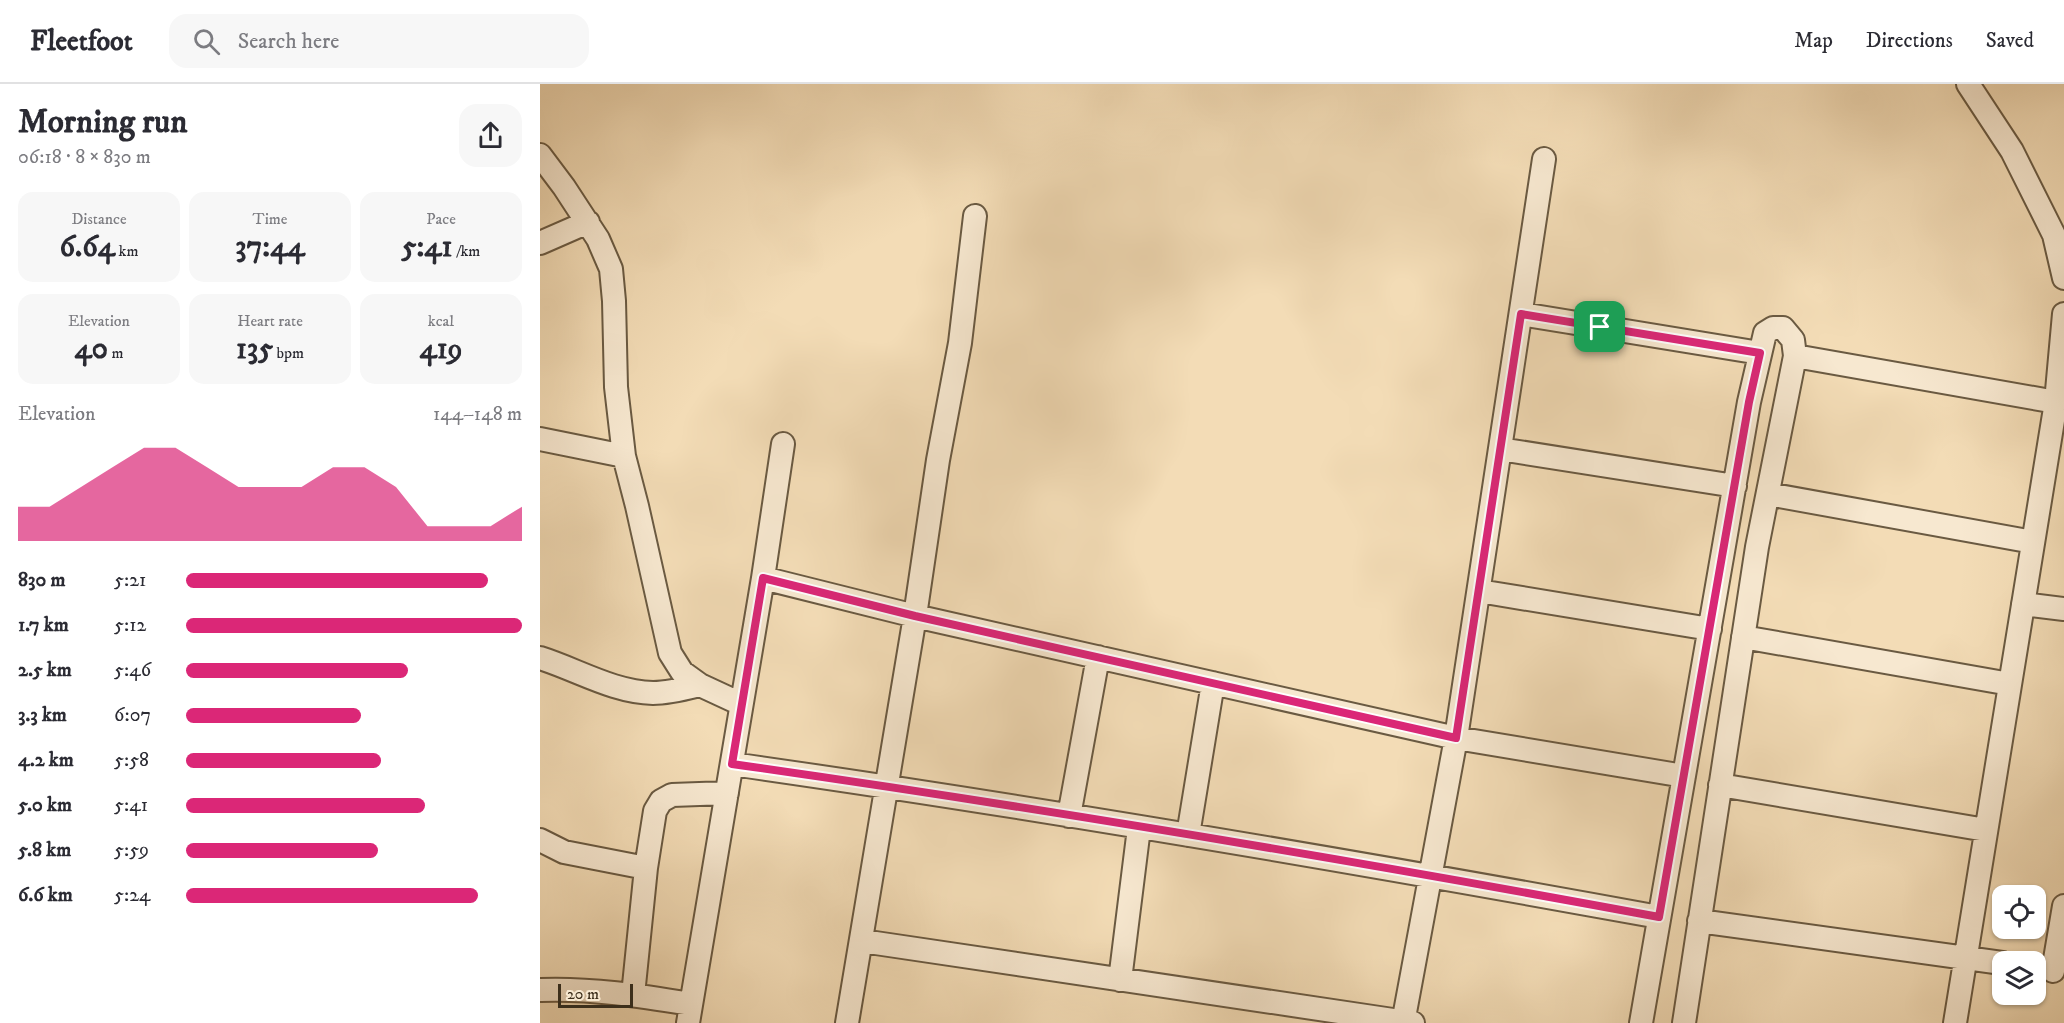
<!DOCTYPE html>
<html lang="en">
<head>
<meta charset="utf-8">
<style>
  :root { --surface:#fff; --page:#f7f7f7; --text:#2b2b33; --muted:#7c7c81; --line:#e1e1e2; --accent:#db2777 }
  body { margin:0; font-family:"IM FELL DW Pica",serif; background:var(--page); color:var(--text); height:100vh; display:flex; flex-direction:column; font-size:22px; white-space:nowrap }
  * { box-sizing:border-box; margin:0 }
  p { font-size:20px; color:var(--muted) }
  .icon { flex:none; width:33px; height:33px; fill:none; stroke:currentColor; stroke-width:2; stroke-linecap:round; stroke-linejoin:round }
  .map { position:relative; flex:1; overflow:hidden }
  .drawer { display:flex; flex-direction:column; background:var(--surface); width:540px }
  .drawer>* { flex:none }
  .fabs { position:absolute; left:1452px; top:801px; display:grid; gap:12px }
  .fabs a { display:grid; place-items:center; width:54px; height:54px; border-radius:12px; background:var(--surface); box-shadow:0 2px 4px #0004; font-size:30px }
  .scale { position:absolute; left:18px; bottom:15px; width:75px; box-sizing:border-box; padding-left:6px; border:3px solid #3d2f1b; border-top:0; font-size:16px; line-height:21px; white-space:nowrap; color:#3d2f1b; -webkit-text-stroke:4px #f7e8d0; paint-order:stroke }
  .pin { position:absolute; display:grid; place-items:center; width:51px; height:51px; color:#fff; margin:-26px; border-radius:12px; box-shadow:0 3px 9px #0006 }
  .round { display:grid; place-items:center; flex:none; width:63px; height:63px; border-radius:18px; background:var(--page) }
  .overview { display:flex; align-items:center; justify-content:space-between; height:102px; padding:0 18px }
  h1 { font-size:33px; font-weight:800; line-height:45px }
  .stats { display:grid; grid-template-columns:repeat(3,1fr); gap:9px; height:102px; padding:6px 18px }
  .stats div { display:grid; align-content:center; border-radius:15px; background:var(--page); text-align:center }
  .stats b { font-size:30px; font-weight:800 }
  .stats small { font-size:16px; font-weight:400 }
  .stats p { font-size:16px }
  .chart { height:168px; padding:12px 18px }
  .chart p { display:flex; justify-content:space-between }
  .chart svg { width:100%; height:108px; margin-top:6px; fill:var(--accent); opacity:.7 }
  ul { padding:0 18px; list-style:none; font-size:20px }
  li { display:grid; grid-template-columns:96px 72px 1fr; align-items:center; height:45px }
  li i { height:15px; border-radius:8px; background:var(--accent) }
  header { display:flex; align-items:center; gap:36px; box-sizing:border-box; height:84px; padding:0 30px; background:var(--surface); border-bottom:2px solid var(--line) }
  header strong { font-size:28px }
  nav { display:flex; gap:33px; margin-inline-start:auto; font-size:21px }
  .search { width:420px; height:54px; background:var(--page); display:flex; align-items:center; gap:15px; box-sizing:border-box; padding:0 21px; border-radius:18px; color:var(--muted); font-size:22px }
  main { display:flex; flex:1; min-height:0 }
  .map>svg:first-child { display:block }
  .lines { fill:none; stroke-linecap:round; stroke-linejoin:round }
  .minor-casing { stroke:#6a5a42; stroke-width:26 }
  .minor { stroke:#f7e8d0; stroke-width:22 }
  .route-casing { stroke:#fff; stroke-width:12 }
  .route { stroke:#db2777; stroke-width:8 }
</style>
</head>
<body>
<header>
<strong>Fleetfoot</strong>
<div class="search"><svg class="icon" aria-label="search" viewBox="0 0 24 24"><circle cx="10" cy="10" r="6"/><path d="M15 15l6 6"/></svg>Search here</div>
<nav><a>Map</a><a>Directions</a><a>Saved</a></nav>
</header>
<main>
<section class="drawer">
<div class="overview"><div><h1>Morning run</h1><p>06:18 · 8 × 830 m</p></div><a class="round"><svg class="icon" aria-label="share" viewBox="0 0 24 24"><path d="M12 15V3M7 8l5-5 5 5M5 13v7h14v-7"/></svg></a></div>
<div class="stats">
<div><p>Distance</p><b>6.64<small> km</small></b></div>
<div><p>Time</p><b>37:44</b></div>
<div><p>Pace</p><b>5:41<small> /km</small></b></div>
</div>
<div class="stats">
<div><p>Elevation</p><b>40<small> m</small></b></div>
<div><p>Heart rate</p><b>135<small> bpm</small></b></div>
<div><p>kcal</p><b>419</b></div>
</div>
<div class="chart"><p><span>Elevation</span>144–148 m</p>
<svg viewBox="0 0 160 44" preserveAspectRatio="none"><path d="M0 44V30L10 30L20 22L30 14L40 6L50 6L60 14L70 22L80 22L90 22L100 14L110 14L120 22L130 38L140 38L150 38L160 30V44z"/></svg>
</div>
<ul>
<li><b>830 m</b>5:21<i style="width:90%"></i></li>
<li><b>1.7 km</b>5:12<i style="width:100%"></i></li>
<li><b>2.5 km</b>5:46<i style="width:66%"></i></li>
<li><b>3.3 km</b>6:07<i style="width:52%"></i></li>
<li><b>4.2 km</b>5:58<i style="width:58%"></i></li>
<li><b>5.0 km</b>5:41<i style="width:71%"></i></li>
<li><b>5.8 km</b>5:59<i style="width:57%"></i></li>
<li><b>6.6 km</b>5:24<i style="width:87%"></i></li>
</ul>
</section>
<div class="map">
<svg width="1524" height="939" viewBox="0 0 1524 939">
  <rect width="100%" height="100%" fill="#f3dcb6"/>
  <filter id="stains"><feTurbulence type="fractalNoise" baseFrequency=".00333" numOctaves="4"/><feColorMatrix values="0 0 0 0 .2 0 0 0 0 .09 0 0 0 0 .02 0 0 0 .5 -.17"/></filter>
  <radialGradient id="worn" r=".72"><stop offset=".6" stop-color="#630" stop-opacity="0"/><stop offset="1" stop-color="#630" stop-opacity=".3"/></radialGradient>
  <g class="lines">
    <g class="minor-casing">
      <path id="minor" d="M1428 0 1472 67 1514 151 1524 194
        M0 71 24 103 58 155 71 185 74 217 76 303 84 372 97 422 130 569 142 588 160 601 201 620
        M0 159 48 138
        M981 230 1220 269
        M1255 272 1516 318
        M0 355 84 372
        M960 365 1195 402
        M1228 410 1493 458
        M223 494 375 532 916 654 1144 692
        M939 507 1170 545
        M1483 520 1524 525
        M1203 553 1470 600
        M0 574C38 586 73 608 113 609 129 609 144 605 160 601
        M192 680C502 724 811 777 1119 833
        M1180 701 1446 746
        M529 732 558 573
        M648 751 673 599
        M0 756 24 768 106 784
        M1159 837 1462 879
        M322 857 873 939
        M1513 887 1524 822
        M580 896 599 744
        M0 906C51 904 101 912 151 920
        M93 911 106 784 115 727 121 717 132 711 187 709
        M148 939 223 494 243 360
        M307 939 375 532 398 376 420 259 435 132
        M863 939 916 654 1004 75
        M1101 939 1209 318 1225 249 1233 244H1243L1253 256 1255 272 1217 463 1144 939
        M1415 939 1516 318 1524 230"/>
    </g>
    <use href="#minor" class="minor"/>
  </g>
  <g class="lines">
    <g class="route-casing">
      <path id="route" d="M981 230 1220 269 1209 318 1119 833C811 776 502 724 192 680L223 494 375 532 916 654Z"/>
    </g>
    <use href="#route" class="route"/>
  </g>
  <rect width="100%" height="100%" filter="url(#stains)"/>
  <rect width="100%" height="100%" fill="url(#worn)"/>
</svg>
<div class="fabs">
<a><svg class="icon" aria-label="locate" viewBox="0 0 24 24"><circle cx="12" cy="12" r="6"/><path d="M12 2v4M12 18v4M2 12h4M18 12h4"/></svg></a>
<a><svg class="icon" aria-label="layers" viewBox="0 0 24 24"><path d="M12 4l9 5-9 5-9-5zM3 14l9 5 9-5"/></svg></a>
</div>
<div class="scale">20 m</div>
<div class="pin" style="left:1060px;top:243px;background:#1e9e55"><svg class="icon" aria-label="arrive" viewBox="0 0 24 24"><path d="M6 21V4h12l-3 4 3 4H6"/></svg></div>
</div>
</main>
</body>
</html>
